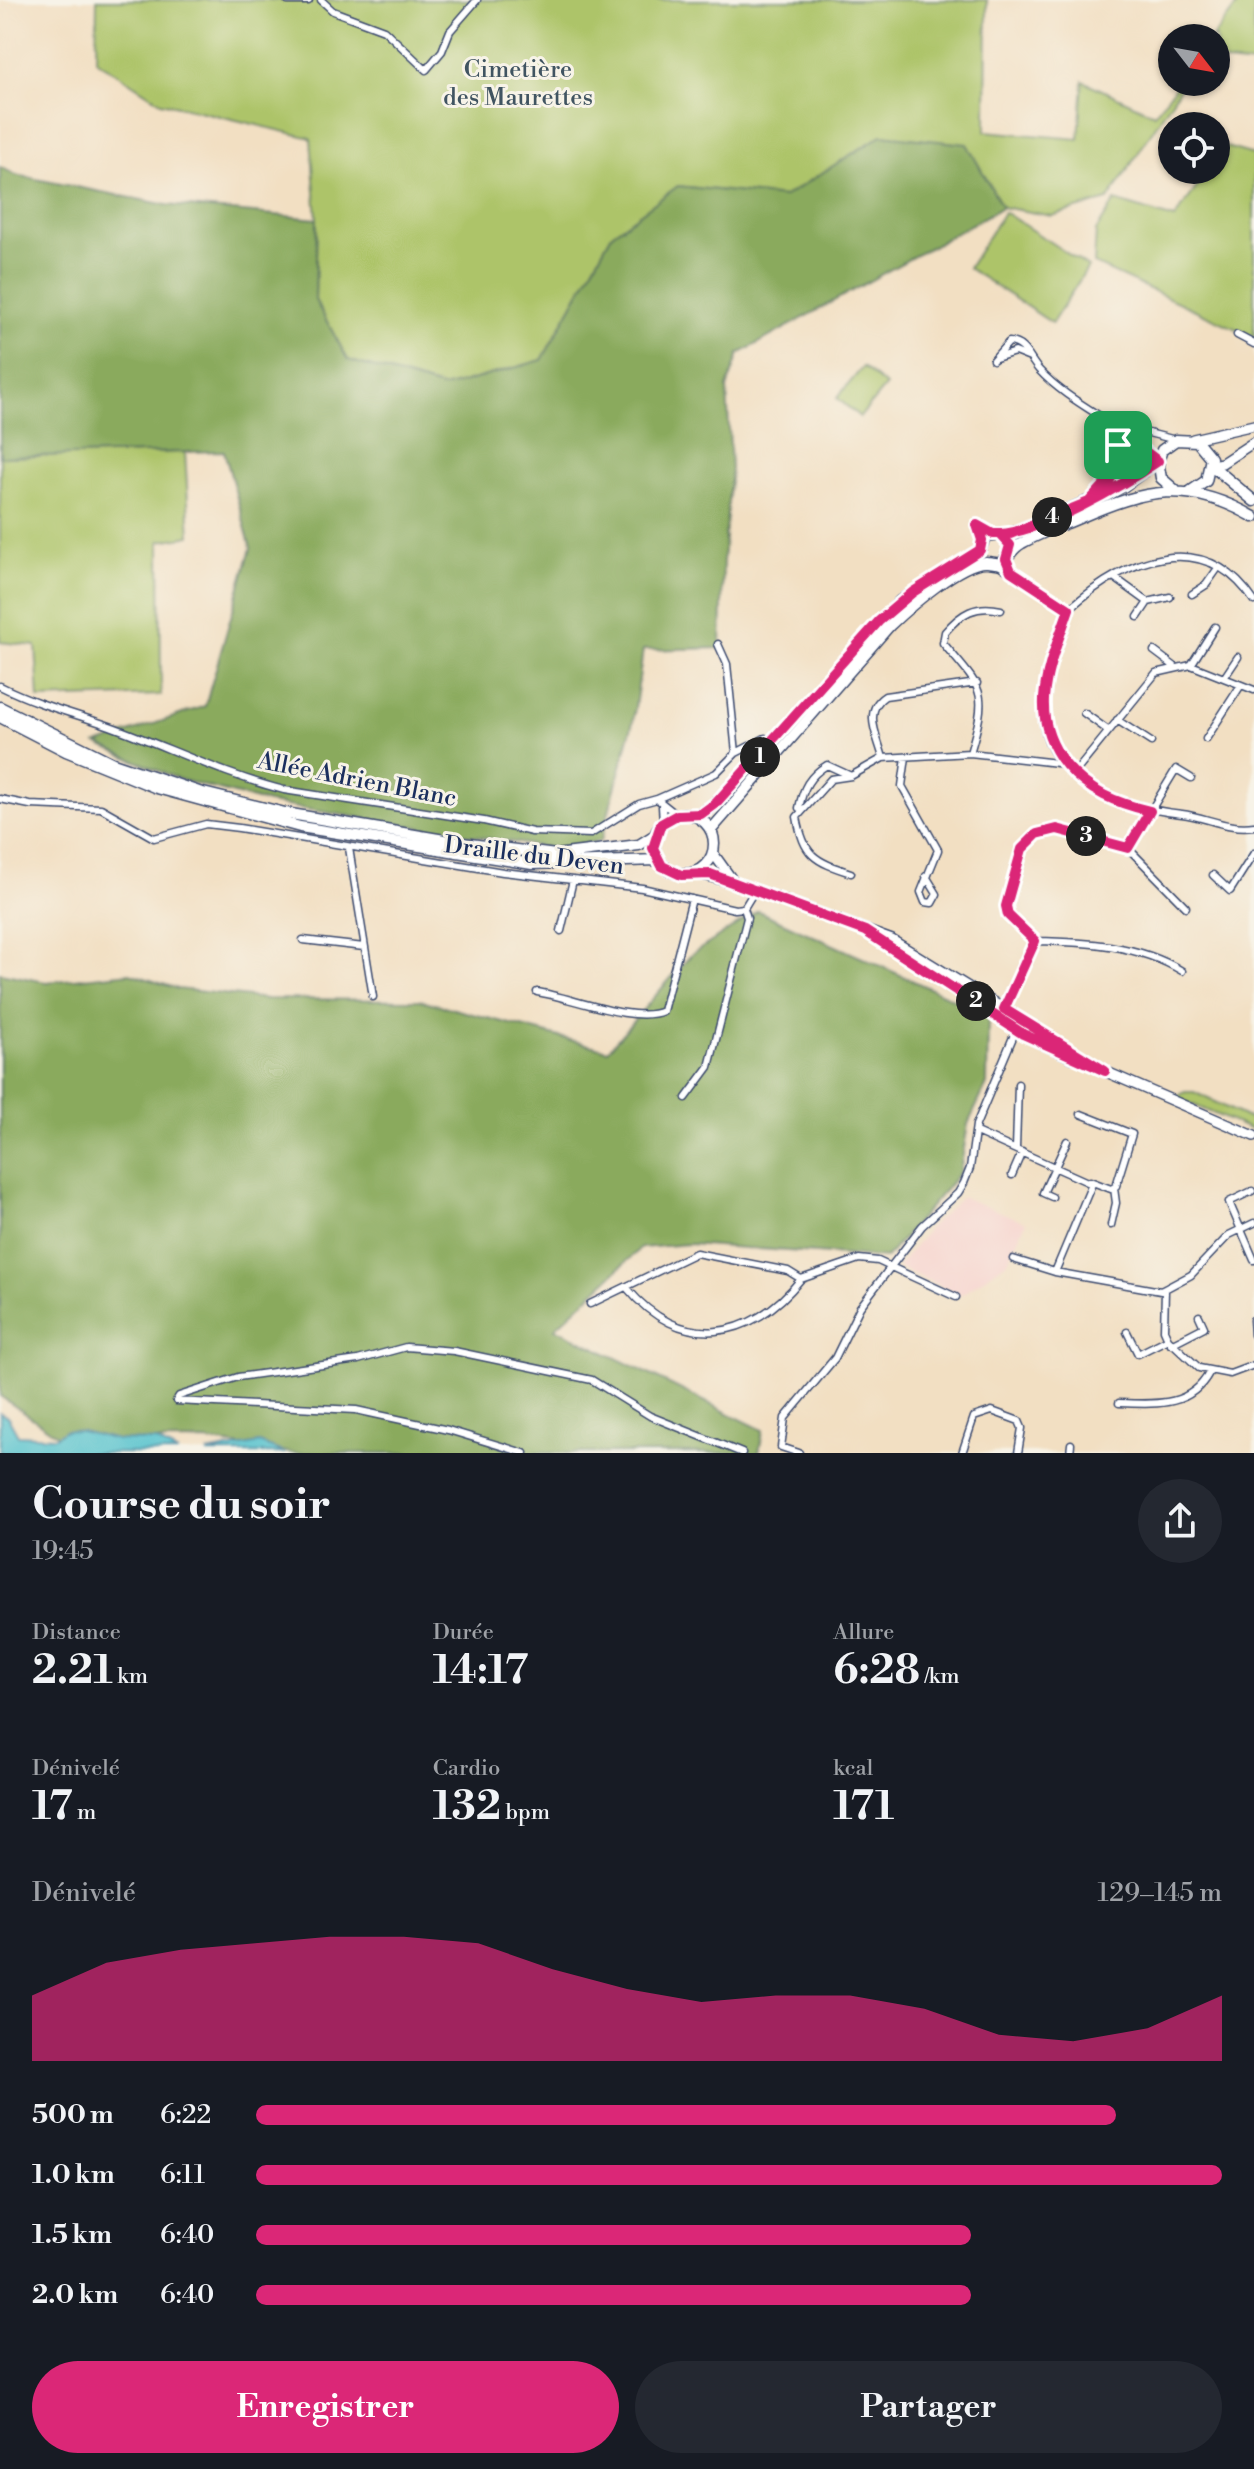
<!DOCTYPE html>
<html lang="fr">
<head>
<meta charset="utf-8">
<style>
  :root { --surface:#171b24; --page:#242831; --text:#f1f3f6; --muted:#9ea1a6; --accent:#db2777 }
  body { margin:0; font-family:"Libre Bodoni",serif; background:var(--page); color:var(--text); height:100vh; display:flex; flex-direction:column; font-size:30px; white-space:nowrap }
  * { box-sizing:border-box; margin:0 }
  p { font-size:26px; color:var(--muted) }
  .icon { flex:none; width:44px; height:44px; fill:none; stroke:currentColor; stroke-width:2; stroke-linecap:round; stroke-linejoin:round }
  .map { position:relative; height:1453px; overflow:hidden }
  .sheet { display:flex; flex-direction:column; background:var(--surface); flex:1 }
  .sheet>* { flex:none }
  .needle { width:52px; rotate:121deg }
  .tools { position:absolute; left:1158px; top:24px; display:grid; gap:16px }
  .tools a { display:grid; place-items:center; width:72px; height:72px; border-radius:50%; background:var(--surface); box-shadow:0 2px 6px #0004; font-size:40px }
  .pin { position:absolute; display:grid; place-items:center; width:68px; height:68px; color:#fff; margin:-34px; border-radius:16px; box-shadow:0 4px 12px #0006 }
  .km { position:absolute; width:40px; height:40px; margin:-20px; border-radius:50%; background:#222; color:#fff; font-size:22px; line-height:40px; text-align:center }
  .round { display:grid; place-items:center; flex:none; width:84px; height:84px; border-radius:42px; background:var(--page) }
  .headline { display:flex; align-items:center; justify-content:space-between; height:136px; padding:0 32px }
  h1 { font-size:44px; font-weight:800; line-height:60px }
  .figures { display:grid; grid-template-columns:repeat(3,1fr); gap:12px; height:136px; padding:8px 32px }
  .figures div { display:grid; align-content:center }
  .figures b { font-size:40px; font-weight:800 }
  .figures small { font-size:22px; font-weight:400 }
  .figures p { font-size:22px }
  .chart { height:224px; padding:16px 32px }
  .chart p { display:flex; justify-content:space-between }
  .chart svg { width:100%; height:144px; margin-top:8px; fill:var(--accent); opacity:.7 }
  .button { display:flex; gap:16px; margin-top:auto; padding:16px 32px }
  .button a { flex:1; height:92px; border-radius:48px; background:var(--accent); color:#fff; font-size:32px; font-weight:800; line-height:92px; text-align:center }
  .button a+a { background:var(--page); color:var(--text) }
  ul { padding:0 32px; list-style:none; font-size:26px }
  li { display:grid; grid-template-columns:128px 96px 1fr; align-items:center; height:60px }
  li i { height:20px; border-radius:10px; background:var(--accent) }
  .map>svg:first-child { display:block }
  .built { fill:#f7d0cb }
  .green { fill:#adc469; stroke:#647a64; stroke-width:2 }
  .forest { fill:#8aaa5d; stroke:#526c5e; stroke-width:2 }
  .water { fill:#56c3ce; stroke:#387996; stroke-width:2 }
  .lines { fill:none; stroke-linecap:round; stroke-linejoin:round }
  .minor-casing { stroke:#3b496d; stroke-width:9 }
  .tertiary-casing { stroke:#3b496d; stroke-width:11 }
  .secondary-casing { stroke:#3b496d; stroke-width:12 }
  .primary-casing { stroke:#3b496d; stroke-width:13 }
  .minor { stroke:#fff; stroke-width:6 }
  .tertiary { stroke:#fff; stroke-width:8 }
  .secondary { stroke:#fff; stroke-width:9 }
  .primary { stroke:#fff; stroke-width:10 }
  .route-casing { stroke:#fff; stroke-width:16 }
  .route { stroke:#db2777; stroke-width:10 }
  .labels { text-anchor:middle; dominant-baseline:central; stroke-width:6; stroke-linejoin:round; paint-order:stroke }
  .park-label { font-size:24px; fill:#405461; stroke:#f7f3e8 }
  .street-label { font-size:24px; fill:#1b2f5e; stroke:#f7f3e8 }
</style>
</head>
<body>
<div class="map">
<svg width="1254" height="1453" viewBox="0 0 1254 1453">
  <rect width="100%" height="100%" fill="#f7f3e8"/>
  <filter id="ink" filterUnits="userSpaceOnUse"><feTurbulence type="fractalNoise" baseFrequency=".0125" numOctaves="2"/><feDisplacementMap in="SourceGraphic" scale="16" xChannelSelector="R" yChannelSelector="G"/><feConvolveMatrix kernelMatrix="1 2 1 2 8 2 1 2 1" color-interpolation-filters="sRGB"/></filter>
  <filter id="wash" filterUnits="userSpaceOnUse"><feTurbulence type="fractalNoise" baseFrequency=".006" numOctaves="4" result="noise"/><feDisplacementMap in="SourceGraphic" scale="32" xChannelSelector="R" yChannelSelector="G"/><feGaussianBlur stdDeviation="1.8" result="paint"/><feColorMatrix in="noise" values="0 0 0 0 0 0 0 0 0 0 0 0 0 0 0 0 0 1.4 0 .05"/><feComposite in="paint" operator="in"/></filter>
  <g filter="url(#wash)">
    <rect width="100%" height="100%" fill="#f2dfc2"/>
    <path class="built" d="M962 1197 1026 1222 1008 1261 961 1295 898 1267 929 1228Z"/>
    <path class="green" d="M97 0H987L986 131 1079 139 1083 81 1154 114 1179 82H1184L1108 200 1052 216 1002 207 967 145 882 135 784 197 678 186 612 234 542 360 444 388 348 360 315 300 317 219 311 138 161 102 96 60Z
      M1241 0H1254V65L1216 61V38H1212Z
      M1226 147 1254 155V337L1094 264 1096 231 1115 201 1174 219 1209 170H1216V160Z
      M1004 212 1088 267 1052 323 968 268Z
      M863 367 886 386 860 417 837 398Z
      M185 452 190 536 160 541 161 695 39 699 36 646 0 642V457Z
      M1185 1092H1194L1254 1121V1131L1175 1097Z"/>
    <path class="forest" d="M882 135 967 144 1002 207 739 354 727 388 731 468 723 561 721 648 643 650 633 722 601 841 556 849 268 803 178 779 97 744 205 706 251 548 224 451 0 457V167L16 175 167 205 317 219 315 300 348 360 444 388 542 360 612 234 678 186 784 197Z
      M758 911 987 1014 988 1021 987 1084 968 1124 960 1172 886 1258 689 1244 641 1248 555 1328 763 1430 759 1453H293L205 1441 67 1442 0 1396V973L46 982 130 973 178 989 267 999 420 1000 608 1050 691 955Z"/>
    <path class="water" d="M0 1413 8 1417 18 1435 55 1437 65 1430 81 1431 117 1440 155 1441 178 1453H0Z
      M259 1443 285 1453H207Z"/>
  </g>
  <g filter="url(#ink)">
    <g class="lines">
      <g class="minor-casing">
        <path id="minor" d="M321 0 333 11 384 30 426 70 442 51 450 31 477 0
          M1237 335 1254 344
          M996 358 1015 352 1030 358
          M993 360 1009 342C1025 343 1029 359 1039 370 1063 396 1096 412 1124 432 1136 441 1144 455 1158 458
          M1117 425 1176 440
          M1094 497C1116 474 1126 449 1105 422
          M977 525 993 534
          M997 564 1069 609
          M1115 578 1148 602 1138 617
          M1192 594 1206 585 1218 568
          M1254 601C1203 525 1124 560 1069 609 1059 637 1046 668 1043 698 1035 779 1118 807 1182 814 1207 817 1228 830 1254 826
          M1148 602 1170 597
          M718 644 727 664 736 753
          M1154 651 1174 666
          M1191 665 1215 627
          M1224 678 1238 657
          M0 686C36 704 72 713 110 726 168 747 224 775 284 790L484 821 532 832 591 834 639 804 657 799 677 815
          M1084 713 1109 731
          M1117 720 1151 742
          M1206 739 1241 685
          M970 753C989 689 983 691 943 643L945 632C961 613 976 604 1001 610
          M906 757 902 786 938 850 921 892 925 902 932 903 937 894 926 876
          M883 758C878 737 862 711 885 696L977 683
          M1074 774 1156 673 1191 665 1254 690
          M0 799 30 805 101 808 154 838 206 824 239 828 503 872 642 888 735 909 744 908 755 890
          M657 799 716 773 736 753 765 738
          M662 806 663 823
          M799 808C803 788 809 776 827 765L851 776
          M349 848 373 997
          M1128 848 1176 769 1191 778
          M851 873C814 861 804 856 797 817L831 779 851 776 883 758 970 753 1066 764
          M1213 875 1230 891 1254 853
          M561 931 573 880
          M303 940 364 947
          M1035 941C1085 942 1138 944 1182 971
          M537 992C571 997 634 1024 663 1011L692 899
          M1004 1009 1035 941 1008 915 1006 906 1022 849 1037 834 1057 829 1128 848 1186 907
          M686 1098 709 1067 747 918 744 908
          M1081 1114 1132 1134 1116 1186 1111 1189 1090 1181
          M976 1132 1092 1184 1055 1272
          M1016 1149 1018 1084
          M1012 1175 1022 1152
          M1252 1191 1229 1202 1254 1260
          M1052 1197 1043 1193 1067 1141
          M1111 1225 1116 1203 1114 1188
          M1013 1259 1055 1272 1161 1291 1191 1275 1229 1235 1254 1223
          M627 1288C680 1352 751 1342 801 1279
          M1165 1290 1164 1330 1168 1339 1199 1368 1230 1374 1254 1365
          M590 1304 696 1253 788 1271 801 1279 859 1259 878 1261 956 1297
          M1253 1320 1254 1335
          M1127 1332 1138 1354 1168 1339
          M1171 1344 1204 1327 1199 1316
          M1119 1403C1154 1404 1190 1408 1209 1373
          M781 1447 785 1418 835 1358 860 1307 922 1226 958 1193 964 1183 970 1168 976 1125 1016 1030
          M781 1447 799 1453
          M524 1453 448 1430 356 1410 176 1401 179 1396 238 1377 358 1360 406 1347 454 1351 592 1380 650 1416 742 1453
          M962 1453 974 1417 992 1411 1019 1421 1022 1428 1018 1453
          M1070 1453 1071 1444"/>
      </g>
      <g class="tertiary-casing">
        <path id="tertiary" d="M288 0H308"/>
      </g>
      <g class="secondary-casing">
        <path id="secondary" d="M1193 439 1254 425
          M1211 465 1222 463 1254 442
          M713 853 733 881
          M695 873 735 883 892 940 1105 1071
          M885 943 1023 1034 1073 1058
          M1102 1070 1254 1136"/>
      </g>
      <g class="primary-casing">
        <path id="primary" d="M1158 461 1161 478 1175 490
          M1211 465 1254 501
          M0 707 113 763 199 792 285 813 462 843 556 855 639 845 655 835
          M0 717 66 751 157 788 300 827 532 864 658 860
          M654 844a30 30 0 1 1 60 0a30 30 0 1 1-60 0Z
          M691 815 701 814 716 803 746 773 900 601 980 550 985 537 1010 534 1124 486 1158 461 1162 450 1176 440 1197 441 1211 458 1206 481 1191 491
          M711 830 890 625C908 608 962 560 987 562 992 562 995 564 1000 563 1009 558 1012 548 1022 543 1040 533 1060 526 1079 518 1145 489 1188 479 1254 517"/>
      </g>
      <use href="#minor" class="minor"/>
      <use href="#tertiary" class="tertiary"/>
      <use href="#secondary" class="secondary"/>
      <use href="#primary" class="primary"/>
    </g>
  </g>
  <g class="lines" filter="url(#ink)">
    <g class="route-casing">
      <path id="route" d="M1118 445 1111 478 1089 502 1010 534H993L977 525 982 540 980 550 913 592 879 621 716 803 701 814 677 815 661 824 653 848 662 866 681 875 710 874 865 931 1023 1034 1105 1071 1004 1009 1035 941 1008 915 1006 906 1022 849 1037 834 1057 829 1128 848 1150 811C1116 803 1089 792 1066 765 1025 713 1050 665 1069 609L1011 571 1006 559 1010 545 1000 534C1045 531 1121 486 1158 461L1103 420 1118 445"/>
    </g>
    <use href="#route" class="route"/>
  </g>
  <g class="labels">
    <g class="park-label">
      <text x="518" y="70">Cimetière<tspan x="518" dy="28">des Maurettes</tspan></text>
    </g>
    <g class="street-label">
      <text transform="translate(357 780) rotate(11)">Allée Adrien Blanc</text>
      <text transform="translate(534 856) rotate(7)">Draille du Deven</text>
    </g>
  </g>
</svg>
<div class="tools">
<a><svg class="needle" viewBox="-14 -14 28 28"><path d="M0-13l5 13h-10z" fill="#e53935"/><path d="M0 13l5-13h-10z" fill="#9ea1a6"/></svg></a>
<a><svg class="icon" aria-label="locate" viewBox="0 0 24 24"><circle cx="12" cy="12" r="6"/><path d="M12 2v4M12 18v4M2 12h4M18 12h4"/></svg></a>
</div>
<div class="pin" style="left:1118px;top:445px;background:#1e9e55"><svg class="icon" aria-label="arrive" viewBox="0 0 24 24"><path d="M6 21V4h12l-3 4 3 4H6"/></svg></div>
<b class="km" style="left:760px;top:757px">1</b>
<b class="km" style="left:976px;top:1001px">2</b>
<b class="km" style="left:1086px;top:836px">3</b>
<b class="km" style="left:1052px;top:517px">4</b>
</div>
<section class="sheet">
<div class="headline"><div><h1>Course du soir</h1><p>19:45</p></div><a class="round"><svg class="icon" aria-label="share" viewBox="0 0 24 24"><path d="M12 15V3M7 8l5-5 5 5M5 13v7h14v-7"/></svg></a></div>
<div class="figures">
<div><p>Distance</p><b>2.21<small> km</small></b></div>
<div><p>Durée</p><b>14:17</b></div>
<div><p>Allure</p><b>6:28<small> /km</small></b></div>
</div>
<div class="figures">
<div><p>Dénivelé</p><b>17<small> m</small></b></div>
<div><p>Cardio</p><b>132<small> bpm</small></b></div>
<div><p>kcal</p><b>171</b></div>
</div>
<div class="chart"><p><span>Dénivelé</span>129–145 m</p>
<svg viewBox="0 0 160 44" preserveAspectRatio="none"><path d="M0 44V24L10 14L20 10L30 8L40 6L50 6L60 8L70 16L80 22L90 26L100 24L110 24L120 28L130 36L140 38L150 34L160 24V44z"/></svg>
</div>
<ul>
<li><b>500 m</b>6:22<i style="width:89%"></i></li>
<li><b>1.0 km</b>6:11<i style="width:100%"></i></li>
<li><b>1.5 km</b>6:40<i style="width:74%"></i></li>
<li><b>2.0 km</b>6:40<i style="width:74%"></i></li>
</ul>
<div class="button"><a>Enregistrer</a><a>Partager</a></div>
</section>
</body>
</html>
